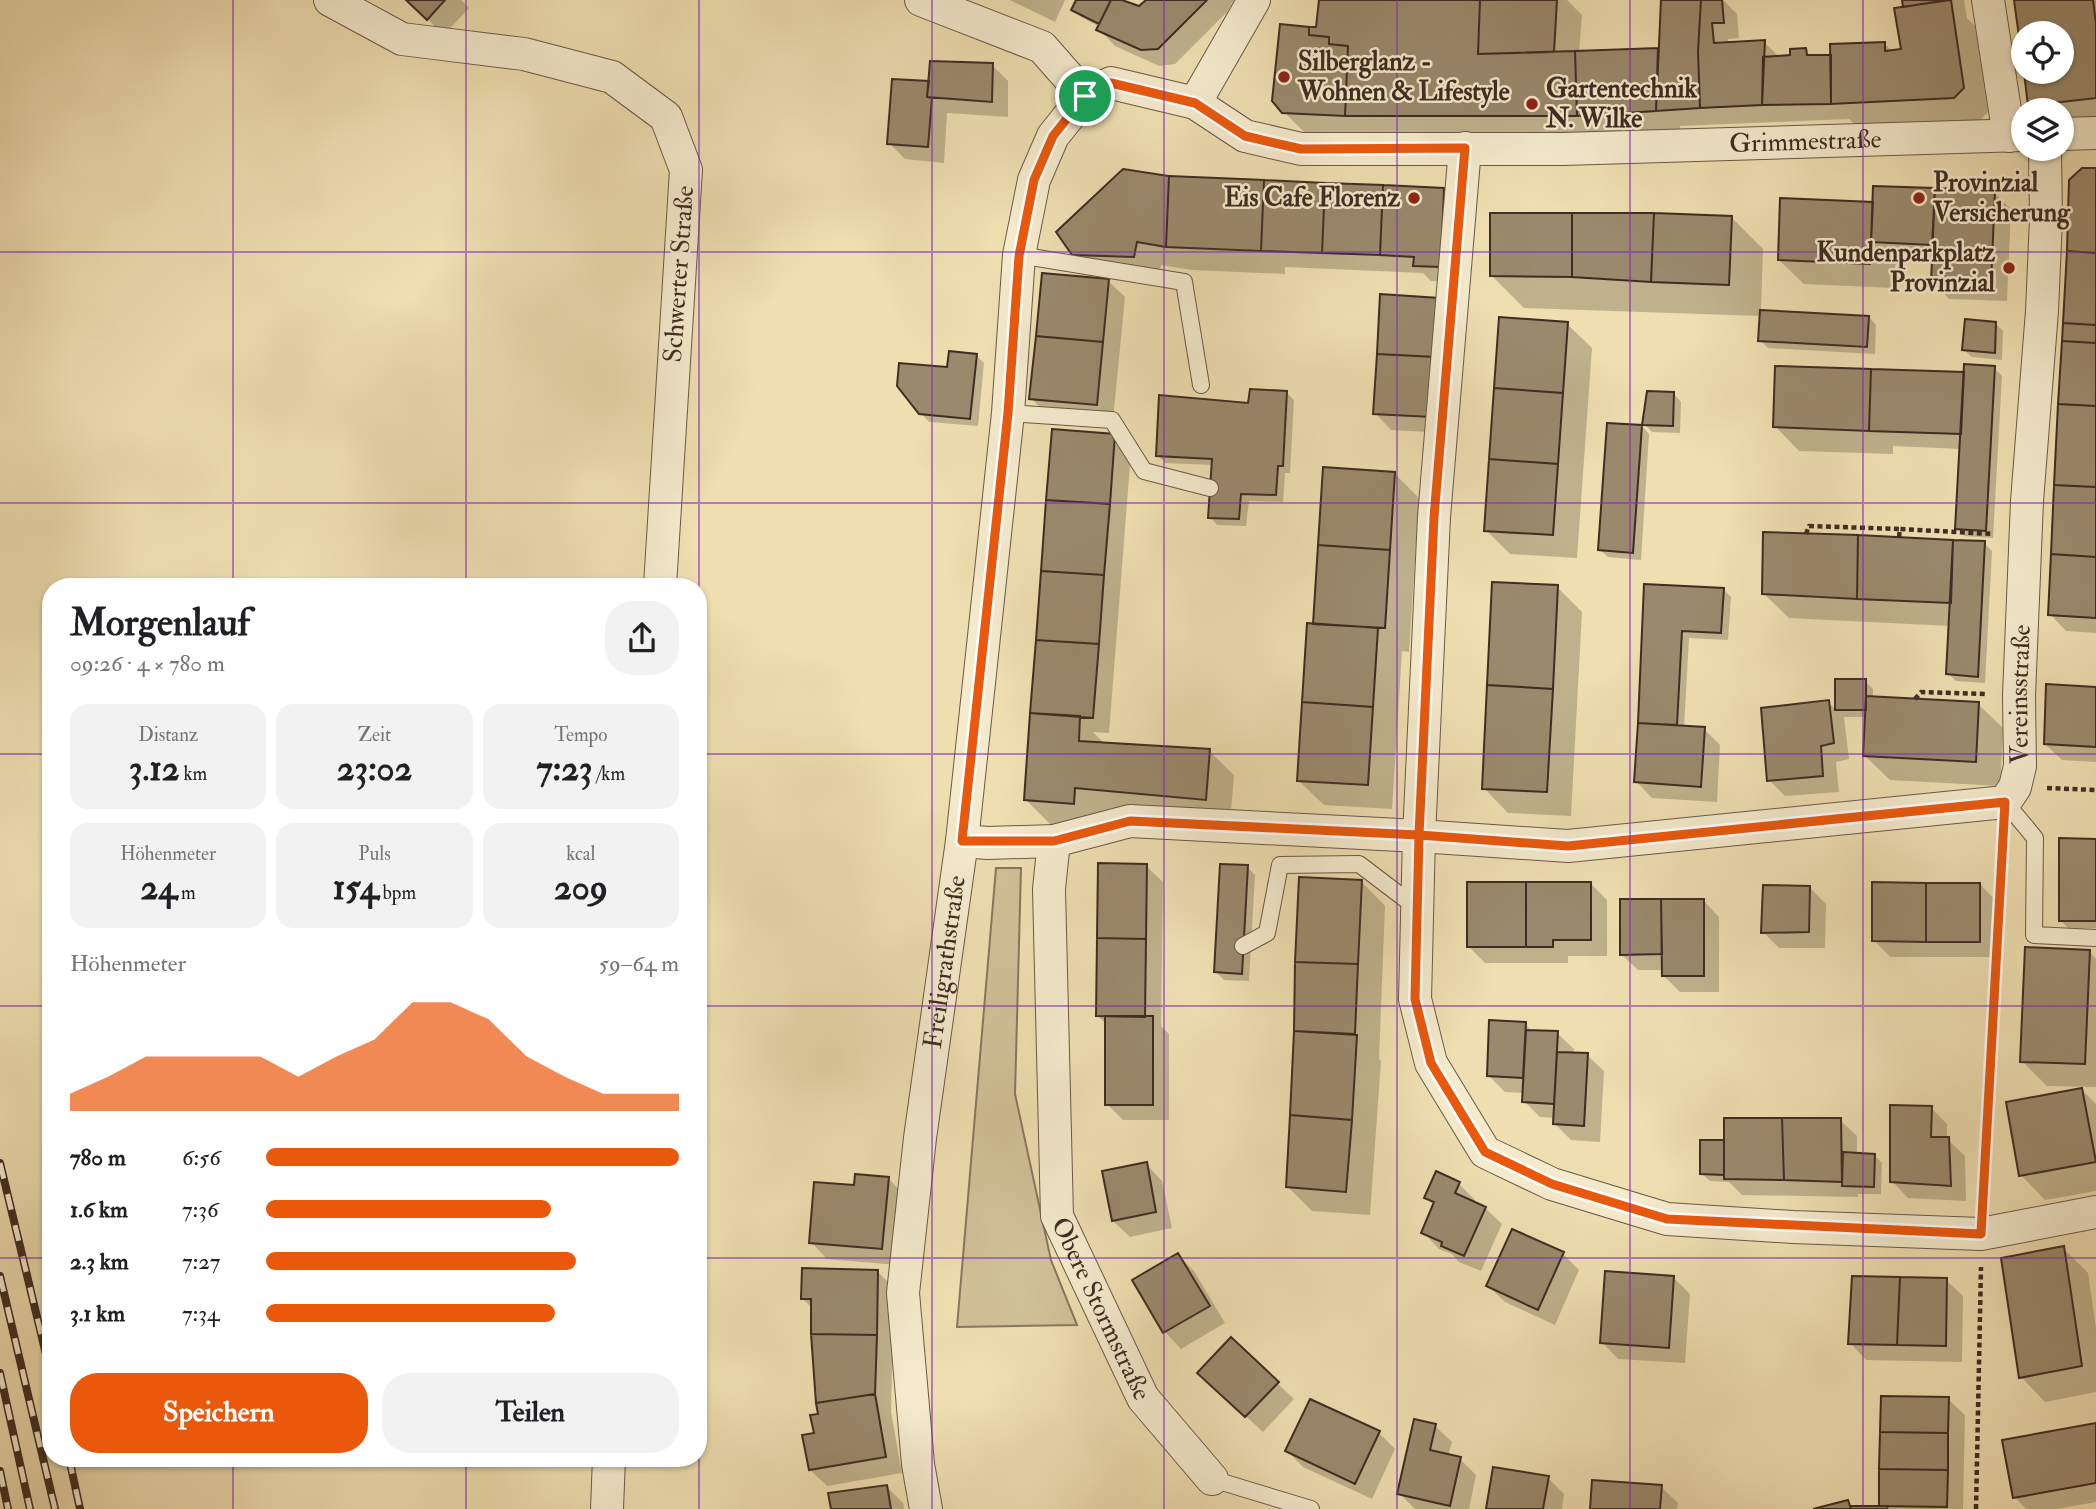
<!DOCTYPE html>
<html lang="de">
<head>
<meta charset="utf-8">
<style>
  :root { --surface:#fff; --page:#f2f2f2; --text:#202124; --muted:#757577; --accent:#ea580c }
  body { margin:0; font-family:"IM FELL Double Pica",serif; background:var(--page); color:var(--text); height:100vh; display:flex; flex-direction:column; font-size:26px; white-space:nowrap }
  * { box-sizing:border-box; margin:0 }
  p { font-size:23px; color:var(--muted) }
  .icon { flex:none; width:38px; height:38px; fill:none; stroke:currentColor; stroke-width:2; stroke-linecap:round; stroke-linejoin:round }
  .map { position:relative; flex:1; overflow:hidden }
  .sheet { position:absolute; left:42px; top:578px; width:665px; height:889px; display:flex; flex-direction:column; background:var(--surface); border-radius:28px; box-shadow:0 2px 5px #0004 }
  .sheet>* { flex:none }
  .tools { position:absolute; left:2011px; top:21px; display:grid; gap:14px }
  .tools a { display:grid; place-items:center; width:63px; height:63px; border-radius:50%; background:var(--surface); box-shadow:0 2px 5px #0004; font-size:35px }
  .pin { position:absolute; display:grid; place-items:center; width:60px; height:60px; color:#fff; margin:-30px; border:4px solid #fff; border-radius:50%; box-shadow:0 2px 7px #0007 }
  .round { display:grid; place-items:center; flex:none; width:74px; height:74px; border-radius:28px; background:var(--page) }
  .overview { display:flex; align-items:center; justify-content:space-between; height:119px; padding:0 28px }
  h1 { font-size:38px; font-weight:700; line-height:52px }
  .stats { display:grid; grid-template-columns:repeat(3,1fr); gap:10px; height:119px; padding:7px 28px }
  .stats div { display:grid; align-content:center; border-radius:18px; background:var(--page); text-align:center }
  .stats b { font-size:35px; font-weight:700 }
  .stats small { font-size:19px; font-weight:400 }
  .stats p { font-size:19px }
  .chart { height:196px; padding:14px 28px }
  .chart p { display:flex; justify-content:space-between }
  .chart svg { width:100%; height:126px; margin-top:7px; fill:var(--accent); opacity:.7 }
  .cta { display:flex; gap:14px; margin-top:auto; padding:14px 28px }
  .cta a { flex:1; height:80px; border-radius:28px; background:var(--accent); color:#fff; font-size:28px; font-weight:700; line-height:80px; text-align:center }
  .cta a+a { background:var(--page); color:var(--text) }
  ul { padding:0 28px; list-style:none; font-size:23px }
  li { display:grid; grid-template-columns:112px 84px 1fr; align-items:center; height:52px }
  li i { height:18px; border-radius:9px; background:var(--accent) }
  .map>svg:first-child { display:block }
  .green { fill:#d0c098; stroke:#88765e; stroke-width:2 }
  .shadow { fill:#0003 }
  .building { fill:#9a896c; stroke:#3f2c23; stroke-width:2 }
  .lines { fill:none; stroke-linecap:round; stroke-linejoin:round }
  .service-casing { stroke:#6b5846; stroke-width:18 }
  .minor-casing { stroke:#6b5846; stroke-width:34 }
  .path { stroke:#3f2c23; stroke-width:4.5; stroke-dasharray:5 3.5; stroke-linecap:butt }
  .service { stroke:#f4eacc; stroke-width:16 }
  .minor { stroke:#f4eacc; stroke-width:32 }
  .rail-casing { stroke:#3f2c23; stroke-width:8 }
  .rail { stroke:#f4eacc; stroke-width:5; stroke-dasharray:16; stroke-linecap:butt }
  .route-casing { stroke:#fff; stroke-width:14 }
  .route { stroke:#ea580c; stroke-width:9 }
  .grid { fill:none; stroke:#7b2cbf; stroke-width:2; stroke-opacity:0.55 }
  .poi-dot { fill:#8f2418; stroke:#f4eacc; stroke-width:2.5 }
  .labels { text-anchor:middle; dominant-baseline:central; stroke-width:5; stroke-linejoin:round; paint-order:stroke }
  .poi-label { font-size:26px; font-weight:bold; fill:#3f2c23; stroke:#f4eacc; text-anchor:start }
  .street-label { font-size:26px; fill:#3f2c23; stroke:#f4eacc }
</style>
</head>
<body>
<div class="map">
<svg width="2096" height="1509" viewBox="0 0 2096 1509">
  <rect width="100%" height="100%" fill="#eedeb0"/>
  <filter id="stains"><feTurbulence type="fractalNoise" baseFrequency=".00286" numOctaves="4"/><feColorMatrix values="0 0 0 0 .2 0 0 0 0 .09 0 0 0 0 .02 0 0 0 .5 -.17"/></filter>
  <radialGradient id="worn" r=".72"><stop offset=".6" stop-color="#630" stop-opacity="0"/><stop offset="1" stop-color="#630" stop-opacity=".3"/></radialGradient>
  <path class="green" d="M996 868H1021L1015 1094 1051 1260 1077 1325 957 1327Z"/>
  <path class="shadow" d="M408 0H461L469 8 444 35Z
    M1010 0H1065L1055 22Z
    M1078 0H1122V2L1139 8 1149 0H1234L1227 12 1175 64 1159 66 1115 46 1099 29 1100 27 1081 17 1073 9Z
    M1321 0H1567L1582 15 1579 53 1657 50 1660 53 1662 0H1723L1737 14 1739 38 1728 39V44L1764 42 1780 58 1792 57 1805 50 1812 57H1832L1884 43 1893 52 1903 51V0H1964L1967 18 1975 26 1988 112 1979 121 1858 127 1849 119 1680 126V135L1308 136 1283 111 1317 29Z
    M2016 0H2096V125L2062 129V110H2035L2030 105 2026 72H2062V33H2023V53Z
    M992 65 1008 81V117L947 113 944 163 905 159 889 143 930 83Z
    M2096 169V633L2066 631 2050 614Z
    M1169 177 1444 189 1460 206 1457 282 1431 281 1423 273 1285 267V274L1192 270 1161 265 1158 280 1106 279 1125 297 1113 420 1047 415 1031 398 1100 280 1074 254Z
    M1875 188 1994 192 2011 209 2007 301 1949 299 1933 282V260L1896 258 1894 288 1804 284 1779 260 1874 204Z
    M1731 217 1763 249 1761 311 1869 317 1876 325 1875 354 1768 348 1760 340 1761 316 1524 308 1492 276Z
    M1382 296 1448 433 1391 430 1375 413Z
    M1995 323 2003 331 2002 360 1972 357 1964 350Z
    M1567 324 1592 348 1577 558 1510 554 1486 530Z
    M976 355 984 363 978 426 929 422 921 413Z
    M1994 368 2002 376 1993 538 1965 536 1957 528 1961 449 1893 446V454L1799 451 1775 426Z
    M1286 392 1294 400 1290 473H1285L1283 502 1249 501 1246 526 1217 525 1210 517 1214 465 1165 463 1157 455Z
    M1674 394 1681 402 1680 433 1652 432 1644 424Z
    M1642 426 1649 434 1641 560 1608 557 1600 550Z
    M1114 436 1131 452 1109 733 1093 732 1104 743 1209 751 1234 775 1230 823 1099 812 1098 828 1050 824 1026 800Z
    M1394 473 1419 498 1409 652 1402 651 1392 809 1324 805 1299 781 1315 625Z
    M1984 543 1992 551 1985 683 1956 681 1948 673 1950 626 1789 618 1764 594Z
    M1646 585 1723 589 1731 597 1728 640 1689 638 1684 728 1704 729 1720 745 1717 802 1652 798 1636 781Z
    M1557 587 1582 612 1571 816 1508 813 1484 788Z
    M1837 681H1865L1873 689V698L1978 704 2003 728 2000 786 1890 780 1865 756 1867 717H1844L1849 759 1836 762 1839 792 1785 796 1769 780 1828 702 1837 711Z
    M2096 689V762L2062 760 2045 744Z
    M2096 841V928H2068L2060 920Z
    M1146 866 1163 882 1161 1026 1169 1034V1120H1123L1107 1104V1025L1097 1015Z
    M1247 867 1255 875 1249 981 1224 980 1216 972Z
    M1301 878 1361 881 1385 906 1379 1059 1381 1061 1370 1215 1312 1211 1288 1187Z
    M1591 884 1607 900V956H1568V963H1485L1469 947Z
    M1980 884 1996 901V957H1890L1874 940Z
    M1809 887 1826 904 1825 948H1779L1763 932Z
    M1703 900 1719 917V992H1680L1663 975V970H1638L1621 954Z
    M2090 952 2096 959V1087L2047 1086 2022 1061Z
    M1525 1024 1533 1032 1557 1033 1574 1049 1573 1054 1587 1055 1604 1071 1600 1142 1571 1140 1555 1124V1118L1540 1117 1524 1101V1093L1505 1092 1488 1075Z
    M2082 1090 2096 1104V1191L2045 1200 2021 1175Z
    M1931 1108 1947 1124V1139L1965 1156 1966 1201 1908 1198 1892 1181Z
    M1840 1120 1857 1136V1155H1874L1882 1163 1881 1194H1858V1197L1742 1195 1729 1182 1710 1181 1702 1174 1726 1142Z
    M1146 1164 1162 1181 1172 1228 1130 1237 1113 1221Z
    M888 1178 904 1195 898 1265 827 1259 811 1242 856 1187Z
    M1459 1184 1475 1200 1474 1203 1485 1208 1502 1224 1481 1271 1459 1262 1452 1254 1439 1249 1423 1232 1434 1206 1426 1197Z
    M2063 1248 2088 1273 2096 1328V1392L2045 1402 2021 1377Z
    M1563 1254 1579 1270 1555 1325 1505 1302 1488 1286Z
    M1178 1255 1194 1271 1225 1323 1181 1349 1165 1332 1134 1281Z
    M877 1271 894 1288 891 1412 902 1473 827 1486 810 1470 820 1415 813 1309 803 1299Z
    M1673 1277 1690 1294 1685 1363 1618 1359 1602 1342Z
    M1946 1280 1963 1296 1962 1362 1866 1360 1850 1343Z
    M1277 1383 1294 1399 1263 1432 1216 1389Z
    M1948 1399 1965 1415 1963 1509H1820L1848 1502 1853 1507H1880Z
    M1435 1426 1452 1442 1448 1456 1460 1459 1476 1475 1469 1509H1415L1399 1493Z
    M2096 1426V1502L2057 1509H2026L2015 1497Z
    M1379 1433 1395 1449 1372 1499 1303 1467 1287 1451Z
    M1548 1478 1564 1494 1562 1509H1488Z
    M887 1487 903 1503 904 1509H833Z
    M1661 1487 1678 1503 1677 1509H1592Z"/>
  <path class="building" d="M406 0H445L427 20Z
    M1076 0H1111L1099 24 1071 10Z
    M1111 0H1122L1139 6 1146 0H1207L1158 49 1141 50 1096 30Z
    M1319 0H1480L1478 54 1575 51 1577 116H1345L1348 46 1329 44V37L1309 35V27H1316Z
    M1480 0H1557L1554 52 1478 54Z
    M1661 0H1701L1698 51 1700 108 1656 111Z
    M1701 0H1722L1724 23H1712L1714 43 1765 40 1762 105 1700 108 1698 51Z
    M1902 0H1947L1903 7Z
    M1951 0 1964 88 1954 98 1831 104 1830 44 1885 42V51L1901 49 1894 8Z
    M2014 0H2093L2096 24V98L2028 106 2024 72H2062V33H2023V66Z
    M1280 24 1309 27V35L1329 37V44L1348 46 1345 116 1282 113 1272 101Z
    M1658 48 1656 111 1577 116 1575 51Z
    M1806 48 1807 55H1831V104L1762 105 1763 57 1790 55V49Z
    M930 61 993 63 992 102 927 97Z
    M892 79 929 81 927 97 932 98 928 147 887 144Z
    M2082 168H2096V253L2067 251 2069 180Z
    M1123 169 1169 176 1166 247 1137 242 1134 257 1072 255 1056 232Z
    M1169 176 1264 180 1261 251 1166 247Z
    M1264 180 1325 183 1322 253 1261 251Z
    M1325 183 1383 185 1380 255 1322 253Z
    M1383 185 1444 188 1441 267 1413 266 1414 257 1380 255Z
    M1873 186 1935 188 1932 245 1871 242Z
    M1935 188 1995 191 1991 285 1931 283Z
    M1780 198 1873 202 1870 264 1778 260Z
    M1490 213H1572V277L1490 276Z
    M1572 213H1654L1651 282 1572 277Z
    M1654 213 1732 216 1729 285 1651 282Z
    M2067 251 2096 253V325L2063 323Z
    M1042 273 1109 279 1103 342 1036 336Z
    M1380 294 1439 298 1436 357 1377 354Z
    M1760 310 1869 316 1867 347 1758 341Z
    M1499 317 1568 322 1563 393 1494 388Z
    M1965 319 1996 322 1995 353 1962 350Z
    M2063 323 2096 325V343L2062 341Z
    M1036 336 1103 342 1097 405 1029 399Z
    M2062 341 2096 343V406L2058 404Z
    M949 351 977 354 970 419 919 414 897 386 899 363 947 367Z
    M1377 354 1436 357 1432 417 1373 414Z
    M1964 364 1995 366 1986 531 1955 529Z
    M1775 366 1871 369 1869 431 1773 427Z
    M1871 369 1964 372 1961 434 1869 431Z
    M1494 388 1563 393 1558 464 1489 459Z
    M1250 389 1287 391 1283 466H1278L1276 495 1241 494 1239 519 1208 518 1212 459 1156 456 1159 395 1248 403Z
    M1647 391 1674 392 1673 426 1642 425Z
    M2058 404 2096 406V487L2054 485Z
    M1607 423 1642 425 1633 553 1598 550Z
    M1052 429 1115 434 1110 504 1046 500Z
    M1489 459 1558 464 1553 535 1484 531Z
    M1323 467 1395 472 1390 550 1318 545Z
    M2054 485 2096 487V557L2051 554Z
    M1046 500 1110 504 1104 575 1041 571Z
    M1763 532 1858 535 1857 599 1762 594Z
    M1858 535 1953 540 1951 603 1857 599Z
    M1953 540 1985 541 1978 677 1946 674Z
    M1318 545 1390 550 1385 628 1313 624Z
    M2051 554 2096 557V618L2048 615Z
    M1041 571 1104 575 1099 644 1036 640Z
    M1492 582 1558 585 1553 689 1487 685Z
    M1644 584 1724 588 1721 633 1682 631 1677 725 1638 723Z
    M1307 623 1378 628 1373 707 1302 702Z
    M1036 640 1099 644 1093 718 1030 713Z
    M1835 679H1866V710H1835Z
    M2046 684 2096 687V747L2044 744Z
    M1487 685 1553 689 1547 792 1482 789Z
    M1866 696 1979 702 1976 762 1863 756Z
    M1829 700 1834 743 1821 746 1823 776 1767 781 1761 708Z
    M1302 702 1373 707 1368 785 1297 781Z
    M1030 713 1080 716 1079 741 1210 749 1206 800 1075 788 1074 804 1024 800Z
    M1638 723 1705 727 1701 787 1634 782Z
    M2059 838 2096 839V921H2059Z
    M1098 863 1147 864 1146 939 1097 938Z
    M1220 864 1248 865 1242 974 1214 972Z
    M1299 877 1362 880 1358 964 1295 962Z
    M1467 882H1526V947H1467Z
    M1526 882H1591V940H1553V947H1526Z
    M1872 882 1926 883V942L1872 941Z
    M1926 883H1980V942H1926Z
    M1763 885 1810 886 1809 932 1761 933Z
    M1620 899H1661L1662 954 1620 955Z
    M1661 899H1704V976H1662Z
    M1097 938 1146 939 1145 1017 1096 1016Z
    M2025 947 2090 950 2085 1064 2020 1062Z
    M1295 962 1358 964 1355 1034 1294 1031Z
    M1105 1016H1153V1105H1105Z
    M1489 1020 1526 1022 1523 1078 1487 1076Z
    M1526 1030 1558 1031 1554 1104 1522 1102Z
    M1294 1031 1357 1035 1352 1120 1290 1115Z
    M1557 1052 1588 1053 1584 1126 1553 1124Z
    M2082 1088 2096 1162 2019 1176 2006 1102Z
    M1890 1105 1932 1106 1931 1137H1949L1951 1186 1890 1182Z
    M1290 1115 1352 1120 1346 1192 1286 1187Z
    M1724 1118H1782L1784 1180 1724 1179Z
    M1782 1118H1841L1842 1182 1784 1180Z
    M1700 1140H1724V1175L1700 1174Z
    M1843 1152 1875 1154 1874 1187 1842 1186Z
    M1147 1162 1156 1212 1112 1221 1102 1171Z
    M1436 1171 1460 1182 1455 1193 1486 1207 1464 1256 1441 1246 1442 1242 1421 1233 1434 1202 1424 1198Z
    M855 1174 889 1177 882 1249 809 1243 814 1182 854 1185Z
    M1512 1229 1564 1252 1538 1310 1486 1286Z
    M2064 1246 2082 1366 2019 1378 2001 1258Z
    M1178 1253 1210 1306 1163 1333 1132 1280Z
    M802 1268 878 1270 877 1335 811 1334V1299H801Z
    M1605 1271 1674 1276 1669 1348 1600 1343Z
    M1852 1276 1900 1277 1897 1345 1848 1344Z
    M1900 1277 1947 1278 1946 1346 1897 1345Z
    M811 1334 877 1335 875 1394 816 1403Z
    M1231 1337 1279 1382 1245 1417 1197 1373Z
    M875 1394 886 1457 809 1470 802 1435 814 1433 810 1415 818 1414 816 1403Z
    M1881 1396 1949 1397 1948 1433 1880 1432Z
    M1310 1399 1380 1431 1355 1484 1285 1451Z
    M1414 1419 1436 1424 1430 1450 1461 1457 1450 1506 1397 1494Z
    M2096 1423V1483L2013 1498 2002 1440Z
    M1880 1432 1948 1433V1470L1879 1469Z
    M1493 1467 1549 1476 1543 1509H1486Z
    M1879 1469 1948 1470 1947 1507 1879 1506Z
    M1592 1480 1662 1485 1660 1509H1590Z
    M887 1485 891 1509H831L828 1493Z
    M1848 1500 1851 1509H1813Z
    M1850 1506H1888L1887 1509H1851Z"/>
  <g class="lines">
    <g class="service-casing">
      <path id="service" d="M1019 255 1184 282 1201 385
        M1008 413 1112 420 1144 471 1210 488
        M2005 802 2035 838 2034 935 2096 938
        M1243 946 1267 933 1280 865 1359 864 1417 908
        M1212 1479 1311 1509"/>
    </g>
    <g class="minor-casing">
      <g id="minor">
        <path d="M330 0 402 39 524 54 612 77 666 117 686 170 660 586"/>
        <path d="M921 0 1042 47 1085 96"/>
        <path d="M1988 0 2009 136"/>
        <path d="M1195 103 1254 0"/>
        <path d="M2062 134 2096 133"/>
        <path d="M1465 148 1434 517 1419 836 1415 999 1431 1063 1485 1152 1552 1184 1667 1219 1793 1227 1981 1234 2096 1212"/>
        <path id="s1" d="M962 841 988 843 1054 841 1130 821 1419 836 1568 846 2005 802 2015 787 2020 766 2019 696 2027 501 2042 311 2046 219 2045 149"/>
        <path id="s2" d="M1054 841 1049 889 1057 1216 1143 1398 1212 1479"/>
        <path d="M607 1509 609 1458"/>
        <path id="s3" d="M926 1509 918 1464 903 1293 920 1138 962 841 1008 413 1019 255 1034 180 1053 136 1085 96 1111 83 1195 103 1245 136 1301 149H1563L2023 135"/>
      </g>
    </g>
    <path class="path" d="M1806 534 1809 526 1900 529
      M1899 537 1900 529 1993 534
      M1915 699 1921 692 1986 694
      M2047 788 2096 790
      M1983 1199 2003 841
      M1976 1509 1981 1267"/>
    <use href="#service" class="service"/>
    <use href="#minor" class="minor"/>
    <g class="rail-casing">
      <path id="rail" d="M0 1163 51 1375
        M0 1276 55 1509
        M0 1373 30 1509
        M69 1458 80 1509
        M0 1471 8 1509"/>
    </g>
    <use href="#rail" class="rail"/>
  </g>
  <g class="lines">
    <g class="route-casing">
      <path id="route" d="M1085 96 1053 136 1034 180 1019 256 1008 413 962 841H1054L1130 821 1419 835 1568 846 2005 802 1981 1234 1667 1219 1552 1184 1485 1152 1431 1063 1415 999 1419 835 1434 517 1465 148 1301 149 1245 136 1195 103 1111 83 1085 96"/>
    </g>
    <use href="#route" class="route"/>
  </g>
  <path class="grid" d="M233 0V586M466 0V586M699 0V1509M932 0V1509M1164 0V1509M1397 0V1509M1630 0V1509M1863 0V1509M0 252H2096M0 503H2096M0 754H51M698 754H2096M0 1006H51M698 1006H2096M0 1258H51M698 1258H2096M233 1458V1509M466 1458V1509"/>
  <g class="poi-dot">
    <circle cx="1284" cy="77" r="7"/>
    <circle cx="1532" cy="104" r="7"/>
    <circle cx="1414" cy="198" r="7"/>
    <circle cx="1919" cy="198" r="7"/>
    <circle cx="2009" cy="268" r="7"/>
  </g>
  <g class="labels">
    <g class="poi-label">
      <text x="1298" y="62">Silberglanz -<tspan x="1298" dy="30">Wohnen &amp; Lifestyle</tspan></text>
      <text x="1546" y="89">Gartentechnik<tspan x="1546" dy="30">N. Wilke</tspan></text>
      <text x="1933" y="183">Provinzial<tspan x="1933" dy="30">Versicherung</tspan></text>
      <text x="1400" y="198" text-anchor="end">Eis Cafe Florenz</text>
      <text x="1995" y="253" text-anchor="end">Kundenparkplatz<tspan x="1995" dy="30">Provinzial</tspan></text>
    </g>
    <g class="street-label">
      <text stroke="none"><textPath href="#s3" startOffset="2175">Grimmestraße</textPath></text>
      <text transform="translate(679 274) rotate(-86)">Schwerter Straße</text>
      <text stroke="none"><textPath href="#s1" startOffset="1160">Vereinsstraße</textPath></text>
      <text stroke="none"><textPath href="#s3" startOffset="551">Freiligrathstraße</textPath></text>
      <text stroke="none"><textPath href="#s2" startOffset="478">Obere Stormstraße</textPath></text>
    </g>
  </g>
  <rect width="100%" height="100%" filter="url(#stains)"/>
  <rect width="100%" height="100%" fill="url(#worn)"/>
</svg>
<div class="tools">
<a><svg class="icon" aria-label="locate" viewBox="0 0 24 24"><circle cx="12" cy="12" r="6"/><path d="M12 2v4M12 18v4M2 12h4M18 12h4"/></svg></a>
<a><svg class="icon" aria-label="layers" viewBox="0 0 24 24"><path d="M12 4l9 5-9 5-9-5zM3 14l9 5 9-5"/></svg></a>
</div>
<div class="pin" style="left:1085px;top:96px;background:#1e9e55"><svg class="icon" aria-label="arrive" viewBox="0 0 24 24"><path d="M6 21V4h12l-3 4 3 4H6"/></svg></div>
<section class="sheet">
<div class="overview"><div><h1>Morgenlauf</h1><p>09:26 · 4 × 780 m</p></div><a class="round"><svg class="icon" aria-label="share" viewBox="0 0 24 24"><path d="M12 15V3M7 8l5-5 5 5M5 13v7h14v-7"/></svg></a></div>
<div class="stats">
<div><p>Distanz</p><b>3.12<small> km</small></b></div>
<div><p>Zeit</p><b>23:02</b></div>
<div><p>Tempo</p><b>7:23<small> /km</small></b></div>
</div>
<div class="stats">
<div><p>Höhenmeter</p><b>24<small> m</small></b></div>
<div><p>Puls</p><b>154<small> bpm</small></b></div>
<div><p>kcal</p><b>209</b></div>
</div>
<div class="chart"><p><span>Höhenmeter</span>59–64 m</p>
<svg viewBox="0 0 160 44" preserveAspectRatio="none"><path d="M0 44V38L10 32L20 25L30 25L40 25L50 25L60 32L70 25L80 19L90 6L100 6L110 12L120 25L130 32L140 38L150 38L160 38V44z"/></svg>
</div>
<ul>
<li><b>780 m</b>6:56<i style="width:100%"></i></li>
<li><b>1.6 km</b>7:36<i style="width:69%"></i></li>
<li><b>2.3 km</b>7:27<i style="width:75%"></i></li>
<li><b>3.1 km</b>7:34<i style="width:70%"></i></li>
</ul>
<div class="cta"><a>Speichern</a><a>Teilen</a></div>
</section>
</div>
</body>
</html>
